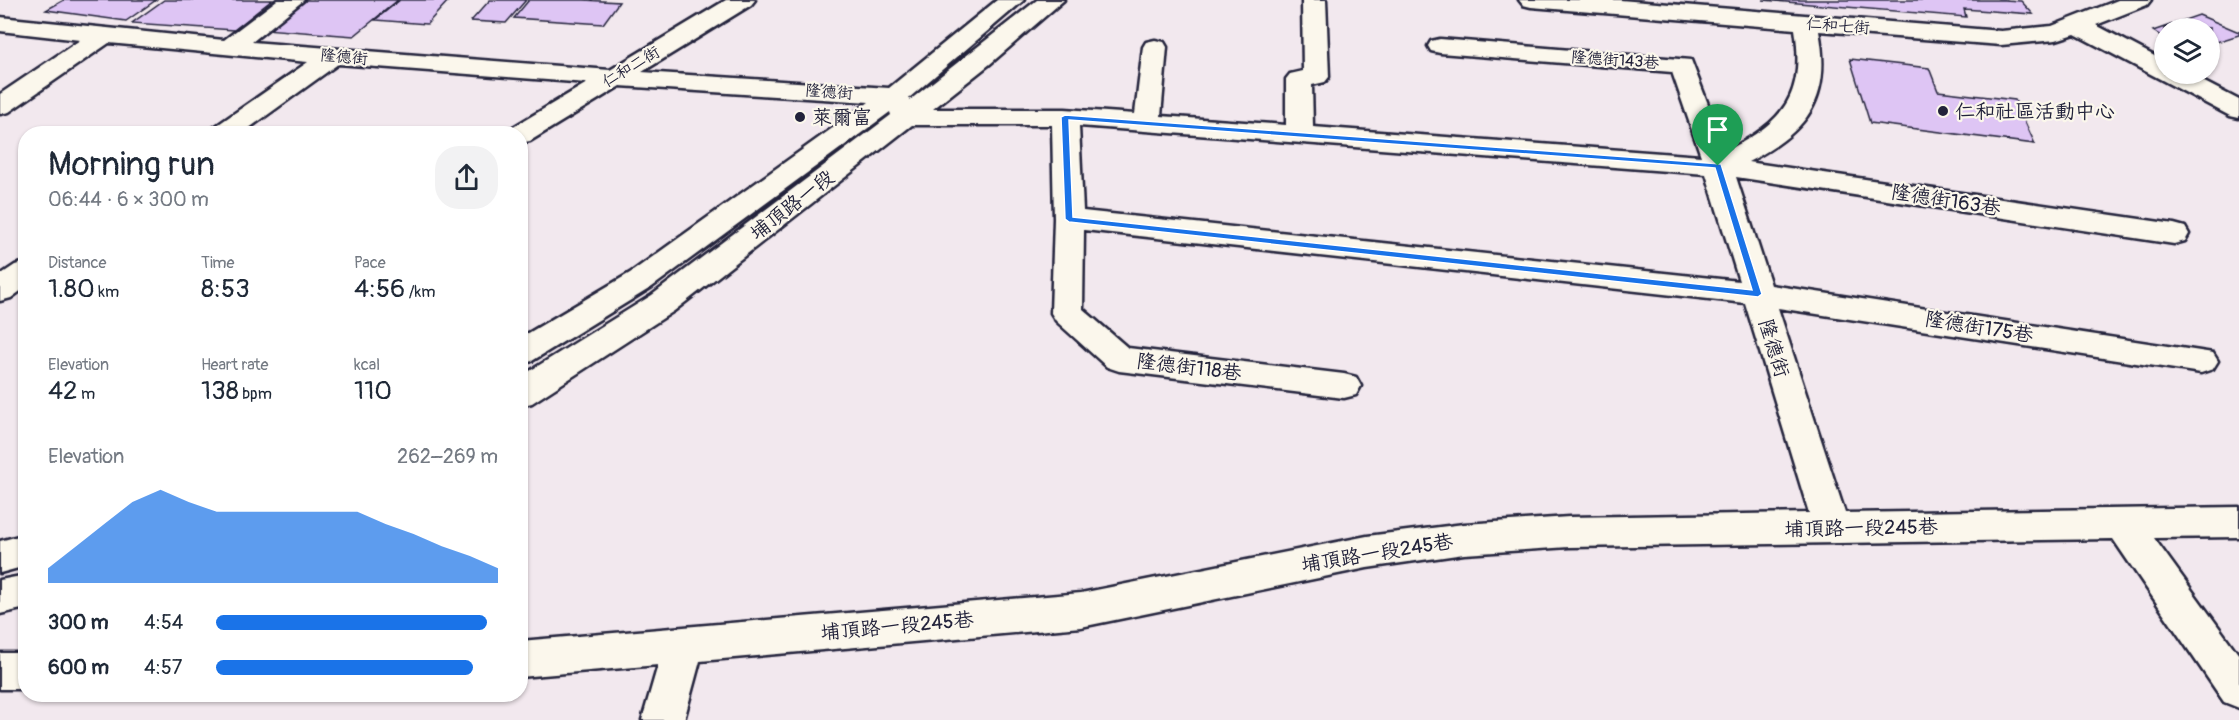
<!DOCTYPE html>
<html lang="en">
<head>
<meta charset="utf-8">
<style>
  :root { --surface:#fff; --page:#f2f2f3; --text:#1f2937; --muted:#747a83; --accent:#1a73e8 }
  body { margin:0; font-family:Pangolin,"LXGW WenKai TC",sans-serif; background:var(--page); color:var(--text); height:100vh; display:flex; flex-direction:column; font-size:22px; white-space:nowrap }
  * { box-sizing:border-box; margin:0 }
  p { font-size:20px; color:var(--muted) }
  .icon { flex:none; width:33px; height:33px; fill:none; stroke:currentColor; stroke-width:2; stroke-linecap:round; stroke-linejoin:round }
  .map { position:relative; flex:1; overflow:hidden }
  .drawer { position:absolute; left:18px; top:126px; width:510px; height:576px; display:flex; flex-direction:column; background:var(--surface); border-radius:24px; box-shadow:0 2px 4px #0004 }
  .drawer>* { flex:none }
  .controls { position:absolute; left:2154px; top:18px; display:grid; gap:12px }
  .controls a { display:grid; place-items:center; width:66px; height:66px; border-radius:50%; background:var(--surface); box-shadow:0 2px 4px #0004; font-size:30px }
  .pin { position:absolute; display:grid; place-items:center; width:51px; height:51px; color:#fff; margin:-62px -26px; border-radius:50% 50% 50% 0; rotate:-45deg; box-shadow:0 0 6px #0007 }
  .pin .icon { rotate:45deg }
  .round { display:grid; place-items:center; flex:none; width:63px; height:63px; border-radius:24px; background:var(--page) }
  .headline { display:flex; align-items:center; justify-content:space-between; height:102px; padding:0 30px }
  h1 { font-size:33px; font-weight:600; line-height:45px }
  .metrics { display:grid; grid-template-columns:repeat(3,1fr); gap:9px; height:102px; padding:6px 30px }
  .metrics div { display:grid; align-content:center }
  .metrics b { font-size:26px; font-weight:600 }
  .metrics small { font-size:16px; font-weight:400 }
  .metrics p { font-size:16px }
  .chart { height:168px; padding:12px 30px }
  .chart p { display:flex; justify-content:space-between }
  .chart svg { width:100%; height:108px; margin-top:6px; fill:var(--accent); opacity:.7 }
  ul { padding:0 30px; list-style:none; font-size:20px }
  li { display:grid; grid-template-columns:96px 72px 1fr; align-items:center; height:45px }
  li i { height:15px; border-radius:8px; background:var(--accent) }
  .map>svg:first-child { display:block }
  .building { fill:#dec5f4; stroke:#22223b; stroke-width:1.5 }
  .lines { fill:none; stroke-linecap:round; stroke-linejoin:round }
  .minor-casing { stroke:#22223b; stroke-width:5 }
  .minor { fill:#fbf7ec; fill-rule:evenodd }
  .route { fill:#1a73e8; stroke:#fff; stroke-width:1.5; fill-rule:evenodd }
  .poi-dot { fill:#22223b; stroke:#fbf7ec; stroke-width:2 }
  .labels { text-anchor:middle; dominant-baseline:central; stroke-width:4.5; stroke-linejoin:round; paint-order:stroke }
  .far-street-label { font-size:16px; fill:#22223b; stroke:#fbf7ec }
  .poi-label { font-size:20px; fill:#22223b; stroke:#fbf7ec; text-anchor:start }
  .street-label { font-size:20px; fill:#22223b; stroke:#fbf7ec }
</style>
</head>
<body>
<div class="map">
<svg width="2239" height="720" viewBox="0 0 2239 720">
  <rect width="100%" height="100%" fill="#f2e8ee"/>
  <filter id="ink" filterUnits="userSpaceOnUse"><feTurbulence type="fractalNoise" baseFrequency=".0167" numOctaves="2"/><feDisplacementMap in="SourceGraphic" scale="12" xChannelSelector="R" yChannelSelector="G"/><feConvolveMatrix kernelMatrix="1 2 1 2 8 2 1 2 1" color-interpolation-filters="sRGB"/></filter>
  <g filter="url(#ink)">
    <path class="building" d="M64 0H156L126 21 46 10Z
      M164 0H272L234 30 132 23Z
      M301 0H398L354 36 264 29Z
      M400 0H449L427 24 375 20Z
      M490 0H526L506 23 471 21Z
      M529 0H584L619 2 603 24 514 18Z
      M1763 0H2004L2021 1 2033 14 1964 9 1966 17Z
      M2199 15 2239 32V35L2210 44V28H2164V38L2153 31Z
      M1850 59 1929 68 1938 91 2015 100 2035 144 1870 123Z"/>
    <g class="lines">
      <g class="minor-casing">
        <path id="minor" d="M277 0H304L252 42 610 70 726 0H755L751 5 642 72 889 88 997 0H1024L909 98 910 100 1037 0H1064L990 64 933 109H1065L1135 114 1143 47 1146 42 1155 40 1164 42 1167 47 1161 116 1286 125V79L1290 74 1303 71 1302 0H1326L1329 77 1325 82 1312 85 1313 127 1701 156 1672 72 1440 53 1431 51 1428 46 1431 41 1440 39 1691 60 1726 151C1785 121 1805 95 1795 29L1531 7 1523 5 1519 0H1620L2001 31 2052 26 2118 0H2151L2147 5 2096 25 2164 61V74H2189L2239 100V118L2230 116 2075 34 2056 40 2001 45 1819 31C1832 99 1808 131 1748 162L2174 224 2185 227 2189 234 2185 241 2174 244 1736 177 1771 285 2213 353 2218 361 2213 369 2201 373 1778 308 1845 513 2239 507V537L2154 538 2239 655V708L2224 702 2113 539 1569 547 1464 554 1367 568 1081 627 700 661 684 720H642L658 665 520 677V641L1081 593 1367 536 1464 524 1569 517 1809 513 1745 303 1084 230 1083 309 1128 348 1344 374 1356 377 1361 386 1356 395 1344 398 1119 371 1107 367 1056 321 1051 313 1054 219 1052 125H912L674 311 532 403 520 406V377L652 295 891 115 890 112 652 287 532 361 520 365V338L630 273 869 102 620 86 530 141 520 143V134H507L510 129 587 83 338 64 241 134H210L213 128 308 62 109 43 9 112 0 114V94L80 40 0 31V17L224 40ZM1079 126 1706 174 1739 281 1083 211Z
          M26 262V287L11 298 0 301V275L15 265Z
          M26 534V566L0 573V541Z
          M26 575V608L0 614V580Z
          M0 653H26V689H0Z"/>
      </g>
      <use href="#minor" class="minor"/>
    </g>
  </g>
  <path class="route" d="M1065 115 1721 164 1762 294 1758 297 1069 222 1065 219 1061 117ZM1069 120 1715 168 1752 290 1073 217Z"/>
  <g class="poi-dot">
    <circle cx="1943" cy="111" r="6"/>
    <circle cx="800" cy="117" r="6"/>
  </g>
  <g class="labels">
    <g class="far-street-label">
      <text transform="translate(1838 26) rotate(4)">仁和七街</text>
      <text transform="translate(344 57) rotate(5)">隆德街</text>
      <text transform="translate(1615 60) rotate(4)">隆德街143巷</text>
      <text transform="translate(631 67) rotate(-31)">仁和二街</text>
      <text transform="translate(829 92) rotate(4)">隆德街</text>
    </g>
    <g class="poi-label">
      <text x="1955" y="111">仁和社區活動中心</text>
      <text x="812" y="117">萊爾富</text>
    </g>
    <g class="street-label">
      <text transform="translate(1946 200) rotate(9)">隆德街163巷</text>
      <text transform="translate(792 205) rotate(-38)">埔頂路一段</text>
      <text transform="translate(1979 327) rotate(9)">隆德街175巷</text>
      <text transform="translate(1774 348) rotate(73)">隆德街</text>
      <text transform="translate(1189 367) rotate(7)">隆德街118巷</text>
      <text transform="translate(1861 528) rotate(-1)">埔頂路一段245巷</text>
      <text transform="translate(1377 553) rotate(-9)">埔頂路一段245巷</text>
      <text transform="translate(897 626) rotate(-5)">埔頂路一段245巷</text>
    </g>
  </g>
</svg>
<div class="controls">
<a><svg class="icon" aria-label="layers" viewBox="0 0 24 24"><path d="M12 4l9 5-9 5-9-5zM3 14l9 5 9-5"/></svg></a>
</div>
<div class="pin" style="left:1718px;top:166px;background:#1e9e55"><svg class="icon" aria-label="arrive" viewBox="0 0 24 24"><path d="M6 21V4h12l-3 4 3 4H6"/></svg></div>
<section class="drawer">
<div class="headline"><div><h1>Morning run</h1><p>06:44 · 6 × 300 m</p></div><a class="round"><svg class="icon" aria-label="share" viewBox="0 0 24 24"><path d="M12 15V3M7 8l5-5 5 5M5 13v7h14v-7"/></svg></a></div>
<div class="metrics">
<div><p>Distance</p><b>1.80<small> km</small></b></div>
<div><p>Time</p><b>8:53</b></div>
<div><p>Pace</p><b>4:56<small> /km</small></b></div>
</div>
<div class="metrics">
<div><p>Elevation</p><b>42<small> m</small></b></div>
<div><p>Heart rate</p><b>138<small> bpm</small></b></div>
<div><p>kcal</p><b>110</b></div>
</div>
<div class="chart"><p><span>Elevation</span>262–269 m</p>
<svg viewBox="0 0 160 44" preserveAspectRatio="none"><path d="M0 44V38L10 29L20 20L30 11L40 6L50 11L60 15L70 15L80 15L90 15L100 15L110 15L120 20L130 24L140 29L150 33L160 38V44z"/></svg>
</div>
<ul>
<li><b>300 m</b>4:54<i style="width:96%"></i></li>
<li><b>600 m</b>4:57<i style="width:91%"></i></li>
</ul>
</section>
</div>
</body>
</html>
